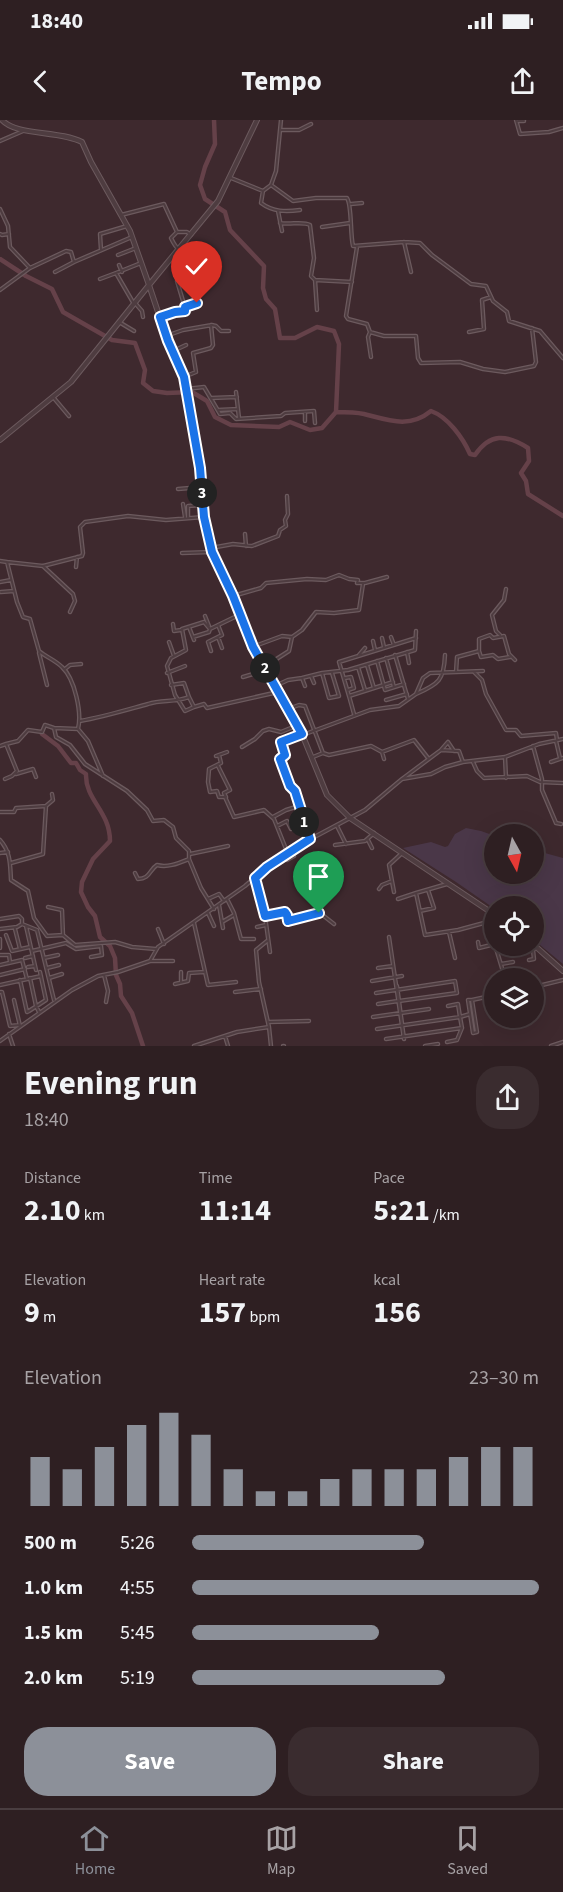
<!DOCTYPE html>
<html lang="en">
<head>
<meta charset="utf-8">
<style>
  :root { --surface:#2e1f22; --page:#3a2c2f; --text:#f1f3f6; --muted:#a7a2a5; --line:#493d40; --accent:#8c9099 }
  body { margin:0; font-family:"Source Sans 3",sans-serif; background:var(--page); color:var(--text); height:100vh; display:flex; flex-direction:column; font-size:22px; white-space:nowrap }
  * { box-sizing:border-box; margin:0 }
  p { font-size:20px; color:var(--muted) }
  .icon { flex:none; width:33px; height:33px; fill:none; stroke:currentColor; stroke-width:2; stroke-linecap:round; stroke-linejoin:round }
  .map { position:relative; height:926px; overflow:hidden }
  .details { display:flex; flex-direction:column; background:var(--surface); flex:1 }
  .details>* { flex:none }
  .needle { width:39px; rotate:172deg }
  .fabs { position:absolute; left:484px; top:704px; display:grid; gap:12px }
  .fabs a { display:grid; place-items:center; width:60px; height:60px; border-radius:50%; background:var(--surface); box-shadow:0 6px 24px #0002,0 0 0 2px var(--line); font-size:30px }
  .pin { position:absolute; display:grid; place-items:center; width:51px; height:51px; color:#fff; margin:-62px -26px; border-radius:50% 50% 50% 0; rotate:-45deg; box-shadow:0 0 6px #0007 }
  .pin .icon { rotate:45deg }
  .km { position:absolute; width:30px; height:30px; margin:-15px; border-radius:50%; background:#222; color:#fff; font-size:16px; line-height:30px; text-align:center }
  .round { display:grid; place-items:center; flex:none; width:63px; height:63px; border-radius:24px; background:var(--page) }
  .overview { display:flex; align-items:center; justify-content:space-between; height:102px; padding:0 24px }
  h1 { font-size:33px; font-weight:700; line-height:45px }
  .stats { display:grid; grid-template-columns:repeat(3,1fr); gap:9px; height:102px; padding:6px 24px }
  .stats div { display:grid; align-content:center }
  .stats b { font-size:30px; font-weight:700 }
  .stats small { font-size:16px; font-weight:400 }
  .stats p { font-size:16px }
  .chart { height:168px; padding:12px 24px }
  .chart p { display:flex; justify-content:space-between }
  .chart svg { width:100%; height:108px; margin-top:6px; stroke:var(--accent); stroke-width:6 }
  .button { display:flex; gap:12px; margin-top:auto; padding:12px 24px }
  .button a { flex:1; height:69px; border-radius:24px; background:var(--accent); color:#fff; font-size:24px; font-weight:700; line-height:69px; text-align:center }
  .button a+a { background:var(--page); color:var(--text) }
  ul { padding:0 24px; list-style:none; font-size:20px }
  li { display:grid; grid-template-columns:96px 72px 1fr; align-items:center; height:45px }
  li i { height:15px; border-radius:8px; background:var(--accent) }
  .status { display:flex; justify-content:space-between; align-items:center; height:42px; padding:0 30px; background:var(--surface); direction:ltr }
  .status svg { height:16px; fill:currentColor }
  header { display:flex; justify-content:space-between; align-items:center; height:78px; padding:0 24px; background:var(--surface); font-size:27px; font-weight:700 }
  .dock { display:flex; justify-content:space-around; align-items:center; height:84px; border-top:2px solid var(--line); background:var(--surface); font-size:16px; color:var(--muted) }
  .dock a { display:grid; justify-items:center; gap:3px }
  .dock .active { color:var(--accent) }
  .map>svg:first-child { display:block }
  .green { fill:#4a3748 }
  .lines { fill:none; stroke-linecap:round; stroke-linejoin:round }
  .river { stroke:#654149; stroke-width:4.5 }
  .minor-casing { stroke:#6c5a5e; stroke-width:4.5 }
  .tertiary-casing { stroke:#6c5a5e; stroke-width:6 }
  .minor { stroke:#4e3c40; stroke-width:2 }
  .tertiary { stroke:#4e3c40; stroke-width:4 }
  .route-casing { stroke:#fff; stroke-width:12 }
  .route { stroke:#1a73e8; stroke-width:8 }
</style>
</head>
<body>
<div class="status"><b>18:40</b><svg viewBox="0 0 49 12"><path d="M0 12V9h3v3zM5 12V6h3v6zM10 12V3h3v9zM15 12V0h3v12zM26 1h20v11H26zM47 4h2v5h-2z"/></svg></div>
<header><svg class="icon" aria-label="back" viewBox="0 0 24 24"><path d="M15 5l-7 7 7 7"/></svg>Tempo<svg class="icon" aria-label="share" viewBox="0 0 24 24"><path d="M12 15V3M7 8l5-5 5 5M5 13v7h14v-7"/></svg></header>
<div class="map">
<svg width="563" height="926" viewBox="0 0 563 926">
  <rect width="100%" height="100%" fill="#3e292e"/>
  <path class="green" d="M466 708 481 711 495 716V753H534V730L563 738V844L534 820V786H495V789L456 762 403 728 431 722 445 727 448 726 455 714Z"/>
  <g class="lines">
    <path class="river" d="M0 139 26 156 52 169 63 192 112 220 135 223 145 250 143 263 153 271 167 273 192 272 207 281 215 297 231 305 279 307 290 302 310 310 322 308 336 292 339 224 334 211 317 207 295 218H280L275 189 266 179 263 168 264 146 230 110 225 92 205 79 200 65 205 47 215 24 214 0
      M336 292C345 292 355 292 364 294 388 300 409 309 431 291 448 297 463 318 470 334L475 335C490 313 506 314 528 328L529 341 521 353 526 361 528 374 563 396
      M42 614 58 626 71 643H76L80 650 86 654C85 680 110 691 110 721L93 739 82 762 81 772 88 787 95 796 100 817 110 826 115 838 116 855 120 864 121 876 132 893 143 926"/>
    <g class="minor-casing">
      <path id="minor" d="M516 0 520 14 549 12 563 8
        M518 1H524
        M281 10H299L311 4
        M0 21 23 11
        M231 58 263 71 271 65
        M271 65 293 81 316 78H347C352 85 350 114 353 126L404 122 420 123 432 135 471 164 486 166 493 181 507 192 509 201 540 211 563 238
        M271 65 276 51 281 0
        M263 71 261 83C273 92 286 92 300 90
        M351 84 362 83
        M0 89 8 106 10 127 30 148
        M278 91 282 111
        M121 95 164 84 177 112 171 118C179 135 183 131 199 135
        M280 103C290 105 303 101 310 105L314 138 311 156 315 160 317 190
        M322 107 350 103
        M177 112H187L191 115
        M0 114 2 115 9 114
        M404 122 411 152
        M357 127 346 196 348 199 367 204 370 212
        M101 130 100 114 127 106
        M118 135 136 128
        M119 145 122 152
        M55 152 74 142
        M100 159 116 153
        M315 160 352 162
        M0 170 30 148 66 131 71 132 74 142 132 117
        M135 183 142 191 143 197
        M134 184 116 153 141 143
        M185 187 196 184 198 172 196 161 198 159V156
        M160 197 186 191 177 161
        M119 202 134 211
        M469 212 484 209 482 180 491 177
        M166 216 183 210 212 205 216 206 221 211H229
        M173 231 186 225
        M371 237 368 217 370 212 384 216H416L418 238 421 243 460 242 483 249 505 252 534 246 536 242 532 208
        M184 257 196 252 193 233 211 228 213 225 211 205
        M186 269 204 267 220 294 230 293 236 299 281 296 285 293 314 291 315 303
        M236 272 239 298
        M53 277 69 296
        M211 278 237 277
        M218 290 238 289
        M305 292V301
        M178 369 202 367
        M183 384 185 397
        M188 398V386L203 385
        M245 414 246 426
        M211 428 233 424 252 426 278 416 280 410 286 406 285 400 288 394 287 376
        M182 433 212 432
        M0 441 7 442 17 482 23 497 30 499 39 531C46 537 55 540 62 547 75 559 82 593 78 609
        M7 442 43 446 82 436 83 433 80 407 85 402 128 396 166 400 204 397
        M43 446 73 474 75 481 70 492
        M76 447 77 437
        M0 462 11 460
        M1 472 14 471
        M233 476 261 468 266 463 307 459 326 460 339 455 349 459 358 460 357 463H365L387 457
        M205 496 209 506
        M173 504 174 511 181 510
        M189 507 194 520
        M500 515 496 511 492 495 504 480 506 469
        M193 517 209 512 210 509 241 494
        M218 517 222 528
        M391 517 394 525
        M382 518 384 527
        M373 521 375 530
        M169 522 174 536
        M255 526 282 516 292 517
        M211 531 208 522 222 515 218 505
        M407 532 409 543
        M39 533 47 565
        M359 535 365 528
        M395 535 408 579
        M510 537 498 539 493 535 481 537 479 531V519L490 515 493 518 504 516 509 534 515 540
        M386 538 394 567
        M377 541 385 570 404 564
        M367 545 374 568
        M264 547 289 531 292 517 302 510 316 492 334 493 359 490 363 464
        M358 547 365 570
        M65 549 70 545 81 544
        M456 552 457 537 479 531
        M474 552 482 560 486 574 506 610H516L521 616 556 613 557 620
        M167 553 185 546
        M322 553 329 578 339 576 332 553
        M311 556 314 563
        M243 557 266 550
        M302 558 305 566
        M345 558 351 557 354 568 348 570
        M393 562 349 576 339 542 416 518
        M171 565 184 563 189 577
        M275 566 288 560 302 558 322 553 348 550 415 530 416 511
        M416 574C439 564 444 560 445 535
        M349 576 354 594
        M386 580 407 574
        M194 587 185 591 175 575 167 546 171 538 186 530 182 509 204 502 210 509
        M288 589 299 585 305 586 323 633
        M80 601C103 597 126 590 148 584 162 579 174 583 189 577L194 587 204 584 207 588 278 572
        M54 608 56 617 70 625 85 644 127 671 147 690 153 701 164 700 173 707 176 718 189 731V739
        M556 621 560 638
        M0 626 6 624
        M533 626 542 659V670L556 703 561 704
        M242 627 255 619 263 611 269 609 281 612 298 605
        M441 630 448 622 454 631
        M382 632 414 620 428 638
        M219 635 221 643 209 649 208 662 210 672 217 671 219 677H225L234 697 264 690 274 699 288 734
        M216 636 227 632
        M313 637 323 633 329 635 371 626 382 632 384 639
        M505 637 506 658
        M473 642 477 651 484 658 527 656 540 662 563 663
        M551 642 563 638
        M218 646 230 670 224 673 226 677
        M16 654 33 649 36 657
        M5 659 12 656 17 651 6 624 18 621 28 610 42 612 45 605 54 608 78 609 88 621 103 656
        M402 659 441 630 459 631 463 642
        M0 692H14L16 688 46 686 53 680 52 674
        M273 697 286 690 299 686
        M277 706 287 701 291 709
        M337 706 346 724
        M310 719 295 671 290 666 280 640V638L285 635 281 623 370 590 399 586 416 574 423 558 430 553 483 551
        M0 720C11 732 10 745 11 760L28 771 34 798 47 816 63 815 75 825 115 822 132 827 156 829
        M368 720 372 728
        M335 725 365 721 374 713
        M0 733 8 732
        M190 734 228 726
        M284 737 287 740 294 736
        M11 743 43 734 46 686
        M135 753 138 759C150 759 149 750 157 745 168 748 179 743 189 739L201 768 214 789
        M255 758 265 796 270 832
        M447 764 416 773 425 815 458 810 495 800
        M379 769 382 765 392 761
        M394 772 389 745 401 734
        M208 779 219 774 224 781
        M227 779 234 793 241 819H254
        M398 779 416 773
        M219 785 223 808
        M48 787 62 790 63 815
        M420 791 434 788 428 770
        M208 793 214 806
        M265 796 285 792 289 801 320 793 334 804
        M0 799 19 796 22 799V804L37 810 54 880
        M222 802 234 795
        M194 803 208 865 236 862
        M26 806 36 850
        M257 807 266 805
        M0 809 17 807 22 804
        M15 809 20 829
        M158 809 164 824
        M449 812 455 838
        M6 815 12 831 30 827
        M389 817 404 919 397 866
        M0 819V828
        M478 822 479 828 495 824
        M495 825 505 858
        M32 831 66 823 76 829 101 826 102 835 91 837
        M0 835H9L10 842
        M25 838 33 836
        M44 838 58 835
        M529 840 534 839 533 830 537 827
        M150 841H173
        M501 844 513 842
        M0 845 22 840 27 859
        M28 847 35 846
        M47 848 59 845
        M378 848 393 846
        M181 852V862
        M0 855 25 849
        M104 855 108 871 106 882
        M30 858 36 886 39 892
        M49 858 62 854
        M20 860 27 892 29 891 46 880 40 852
        M372 861 402 856
        M175 864 188 861 189 853 204 852
        M0 865 41 856
        M534 867 563 860
        M0 872H2L10 906 20 905
        M235 872 261 869
        M376 873 455 861 457 873 399 881
        M14 880 20 906
        M468 880H472L477 912 473 913Z
        M472 880 495 875
        M378 884 398 881
        M373 897 429 889
        M268 902 309 901
        M269 907 271 926
        M377 909 460 897 458 884 448 886
        M9 914 13 926
        M225 916 228 926
        M386 919 462 908 460 897 470 894
        M0 921 72 870 98 856 118 852 150 841 158 827 245 766 267 747 305 722 365 690 402 659 431 654 445 647 463 642 505 637 539 624 563 619
        M447 922 457 920 462 908
        M194 926 237 912 269 907 259 862 256 830 267 821
        M283 926H284
        M425 926 438 924
        M551 926 563 922"/>
    </g>
    <g class="tertiary-casing">
      <path id="tertiary" d="M257 0 218 81 149 165 166 216 184 257 200 348 204 397 212 432 233 476 251 522 302 614 327 675 350 698 495 795
        M0 320 71 262 149 165 130 111 91 42 82 22C59 10 16 16 2 0
        M534 825 563 851"/>
    </g>
    <use href="#minor" class="minor"/>
    <use href="#tertiary" class="tertiary"/>
  </g>
  <g class="lines">
    <g class="route-casing">
      <path id="route" d="M197 183 185 187V191L175 192 160 197 168 221 184 257 200 348 204 397 212 432 233 476 253 527 302 614 281 622 285 635 280 639 290 666 295 671 310 719 267 747 255 758 265 796 285 792 287 795 288 801 319 793"/>
    </g>
    <use href="#route" class="route"/>
  </g>
</svg>
<div class="fabs">
<a><svg class="needle" viewBox="-14 -14 28 28"><path d="M0-13l5 13h-10z" fill="#e53935"/><path d="M0 13l5-13h-10z" fill="#a7a2a5"/></svg></a>
<a><svg class="icon" aria-label="locate" viewBox="0 0 24 24"><circle cx="12" cy="12" r="6"/><path d="M12 2v4M12 18v4M2 12h4M18 12h4"/></svg></a>
<a><svg class="icon" aria-label="layers" viewBox="0 0 24 24"><path d="M12 4l9 5-9 5-9-5zM3 14l9 5 9-5"/></svg></a>
</div>
<div class="pin" style="left:319px;top:793px;background:#1e9e55"><svg class="icon" aria-label="arrive" viewBox="0 0 24 24"><path d="M6 21V4h12l-3 4 3 4H6"/></svg></div>
<div class="pin" style="left:197px;top:183px;background:#d93025"><svg class="icon" aria-label="check" viewBox="0 0 24 24"><path d="M5 12l5 5 9-10"/></svg></div>
<b class="km" style="left:304px;top:702px">1</b>
<b class="km" style="left:265px;top:548px">2</b>
<b class="km" style="left:202px;top:373px">3</b>
</div>
<section class="details">
<div class="overview"><div><h1>Evening run</h1><p>18:40</p></div><a class="round"><svg class="icon" aria-label="share" viewBox="0 0 24 24"><path d="M12 15V3M7 8l5-5 5 5M5 13v7h14v-7"/></svg></a></div>
<div class="stats">
<div><p>Distance</p><b>2.10<small> km</small></b></div>
<div><p>Time</p><b>11:14</b></div>
<div><p>Pace</p><b>5:21<small> /km</small></b></div>
</div>
<div class="stats">
<div><p>Elevation</p><b>9<small> m</small></b></div>
<div><p>Heart rate</p><b>157<small> bpm</small></b></div>
<div><p>kcal</p><b>156</b></div>
</div>
<div class="chart"><p><span>Elevation</span>23–30 m</p>
<svg viewBox="0 0 160 44" preserveAspectRatio="none"><path d="M5 44V24M15 44V29M25 44V20M35 44V11M45 44V6M55 44V15M65 44V29M75 44V38M85 44V38M95 44V33M105 44V29M115 44V29M125 44V29M135 44V24M145 44V20M155 44V20"/></svg>
</div>
<ul>
<li><b>500 m</b>5:26<i style="width:67%"></i></li>
<li><b>1.0 km</b>4:55<i style="width:100%"></i></li>
<li><b>1.5 km</b>5:45<i style="width:54%"></i></li>
<li><b>2.0 km</b>5:19<i style="width:73%"></i></li>
</ul>
<div class="button"><a>Save</a><a>Share</a></div>
</section>
<nav class="dock">
<a class="active"><svg class="icon" aria-label="home" viewBox="0 0 24 24"><path d="M3 11l9-7 9 7M6 9v11h12V9"/></svg>Home</a>
<a><svg class="icon" aria-label="map" viewBox="0 0 24 24"><path d="M3 6l6-2 6 2 6-2v14l-6 2-6-2-6 2zM9 4v14M15 6v14"/></svg>Map</a>
<a><svg class="icon" aria-label="saved" viewBox="0 0 24 24"><path d="M7 4h10v16l-5-4-5 4z"/></svg>Saved</a>
</nav>
</body>
</html>
